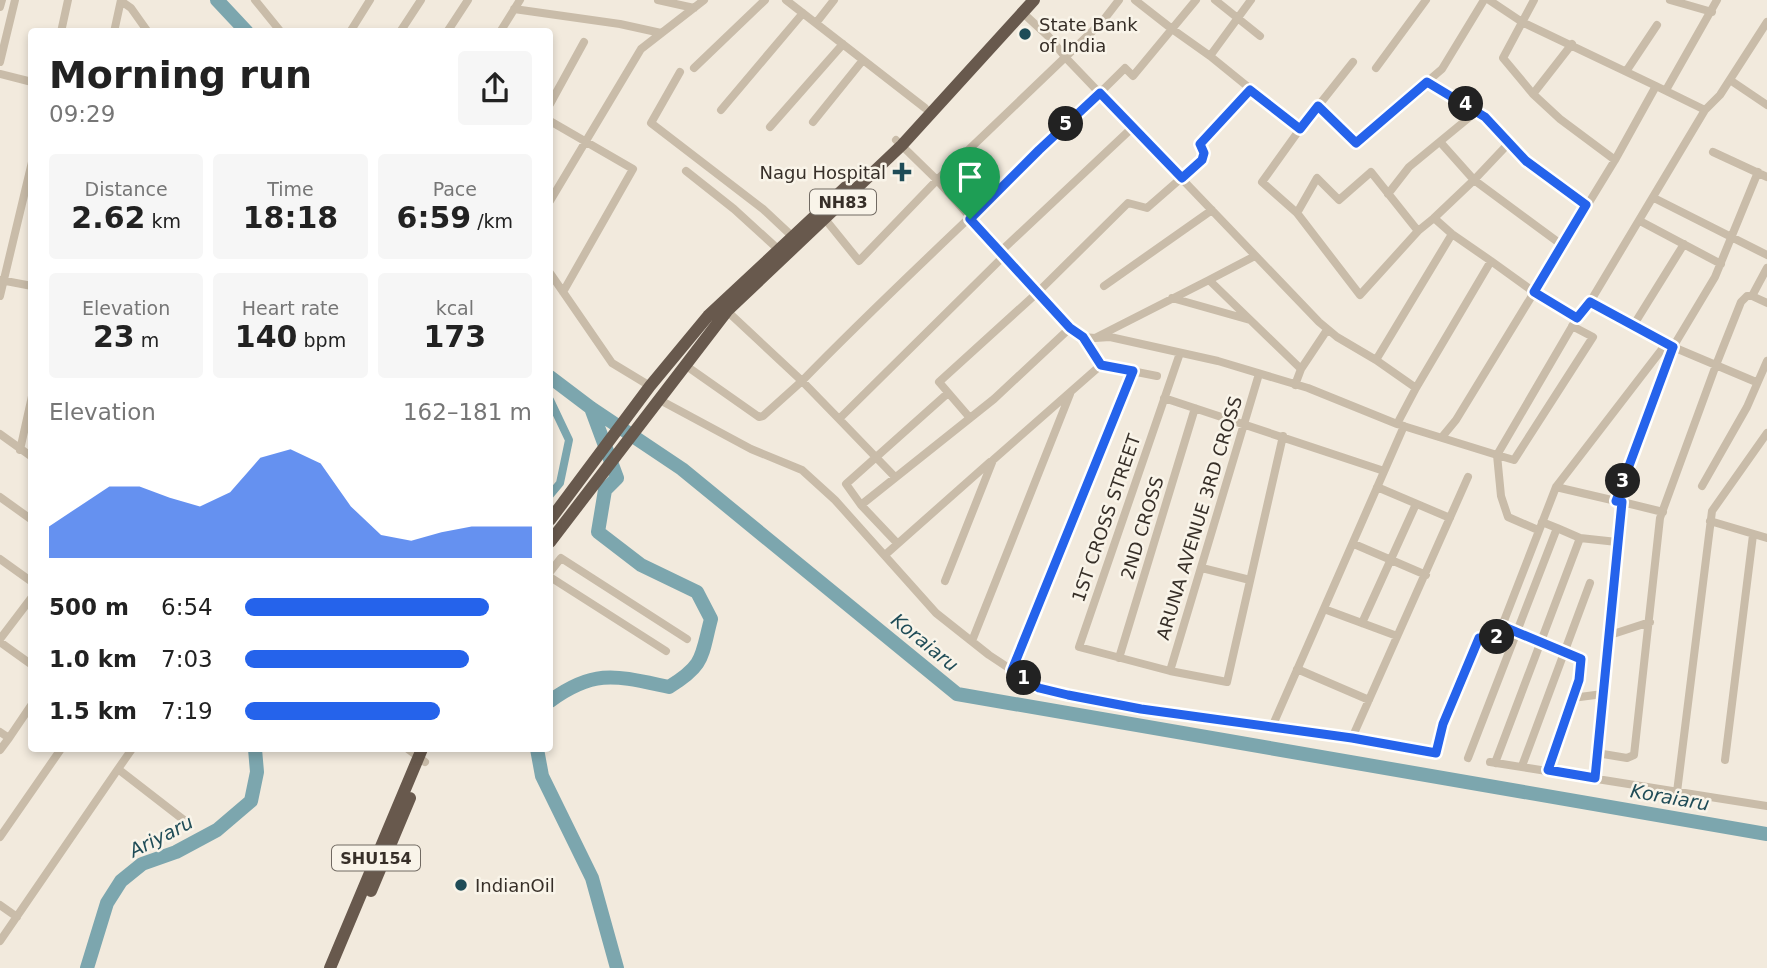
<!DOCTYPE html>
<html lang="en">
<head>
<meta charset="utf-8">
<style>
  :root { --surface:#fff; --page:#f6f6f6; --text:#222; --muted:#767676; --accent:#2563eb }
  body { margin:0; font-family:"DejaVu Sans",sans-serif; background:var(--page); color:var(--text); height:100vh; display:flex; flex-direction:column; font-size:26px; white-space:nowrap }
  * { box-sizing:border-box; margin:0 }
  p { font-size:23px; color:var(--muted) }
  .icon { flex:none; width:38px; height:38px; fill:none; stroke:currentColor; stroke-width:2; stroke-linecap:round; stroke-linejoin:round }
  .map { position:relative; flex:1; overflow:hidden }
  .details { position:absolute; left:28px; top:28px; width:525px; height:724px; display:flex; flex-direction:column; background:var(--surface); border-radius:7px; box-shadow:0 4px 10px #0003 }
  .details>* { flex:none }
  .pin { position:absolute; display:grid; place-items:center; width:60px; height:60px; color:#fff; margin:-72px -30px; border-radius:50% 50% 50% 0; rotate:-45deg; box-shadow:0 0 7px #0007 }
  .pin .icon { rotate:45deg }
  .km { position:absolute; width:35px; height:35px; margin:-18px; border-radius:50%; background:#222; color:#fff; font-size:19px; line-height:35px; text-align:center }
  .round { display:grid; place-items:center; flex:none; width:74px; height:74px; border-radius:7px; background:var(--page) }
  .summary { display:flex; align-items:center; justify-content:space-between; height:119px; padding:0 21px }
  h1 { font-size:38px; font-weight:800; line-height:52px }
  .metrics { display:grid; grid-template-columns:repeat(3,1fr); gap:10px; height:119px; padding:7px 21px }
  .metrics div { display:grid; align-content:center; border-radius:7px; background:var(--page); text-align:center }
  .metrics b { font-size:30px; font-weight:800 }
  .metrics small { font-size:19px; font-weight:400 }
  .metrics p { font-size:19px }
  .chart { height:196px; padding:14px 21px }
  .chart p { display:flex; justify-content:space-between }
  .chart svg { width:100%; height:126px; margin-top:7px; fill:var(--accent); opacity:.7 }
  ul { padding:0 21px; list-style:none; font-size:23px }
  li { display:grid; grid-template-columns:112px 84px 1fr; align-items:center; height:52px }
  li i { height:18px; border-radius:9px; background:var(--accent) }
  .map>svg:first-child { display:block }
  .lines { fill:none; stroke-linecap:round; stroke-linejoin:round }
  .canal { stroke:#7ca6ae; stroke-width:8 }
  .river { stroke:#7ca6ae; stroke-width:14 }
  .minor { stroke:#c9bca9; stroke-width:8 }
  .trunk { stroke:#68594d; stroke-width:12 }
  .route-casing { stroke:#fff; stroke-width:14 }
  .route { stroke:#2563eb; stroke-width:9 }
  .poi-dot { fill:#1f4c57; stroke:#f9f4e9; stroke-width:2.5 }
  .labels { text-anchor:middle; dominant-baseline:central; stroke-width:5; stroke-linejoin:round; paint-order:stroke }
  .shield { fill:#f9f4e9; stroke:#716a62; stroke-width:2 }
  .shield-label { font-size:16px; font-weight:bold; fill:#372f28 }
  .poi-label { font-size:18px; fill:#372f28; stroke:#f9f4e9; text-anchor:start }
  .street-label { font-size:18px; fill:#372f28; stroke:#f9f4e9 }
  .water-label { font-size:19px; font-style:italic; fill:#1f4c57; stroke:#f9f4e9 }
</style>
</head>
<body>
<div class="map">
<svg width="1767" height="968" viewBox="0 0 1767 968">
  <rect width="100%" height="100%" fill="#f2eadd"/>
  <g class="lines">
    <path class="canal" d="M550 400 569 440 560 483 550 495"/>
    <path class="river" d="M217 0 247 32
      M550 377 591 408 682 469 957 694 1767 834
      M550 701C595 668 617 676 669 687 705 665 701 657 711 619L697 592 641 565 598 532 605 490 617 478 591 408
      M537 749 542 776 592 878 617 968
      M87 968 107 903 121 881 142 864 176 852 217 830 251 801 257 772 255 749"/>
    <path class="minor" d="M255 0 281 32
      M658 0 694 8
      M786 0 925 108
      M1135 0 1172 29 1210 56 1300 129
      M1215 0 1260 36
      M1489 0 1522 22 1656 86
      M1534 0 1503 58 1533 94 1560 119 1615 160
      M1670 0 1712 12
      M121 1 131 8 148 32
      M0 7 2 0
      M514 9 620 24 661 33
      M1023 13 1049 37 1066 58 1319 322 1337 337 1376 360 1416 388
      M816 23 834 0
      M61 32 68 0
      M114 32 121 0
      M350 32 370 0
      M400 32 421 0
      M447 32 468 0
      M500 32 520 0
      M1210 56 1251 0
      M0 62 15 0
      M694 68 765 0
      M1376 68 1426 0
      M1627 70 1657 25
      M680 72 651 123 763 209 794 238
      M0 74 32 82
      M1730 80 1767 105
      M1427 82 1485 117 1526 161 1586 205
      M1666 90 1717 0
      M1533 94 1572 44
      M550 104 584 42
      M1318 106 1356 143 1442 69 1484 0
      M721 110 803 13
      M550 121 633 169 563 292
      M813 122 863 60
      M770 127 843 44
      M896 140 937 180 1070 328 1083 337 1095 338 1209 280 1301 369 1295 385
      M1441 143 1474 180 1509 143
      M1713 152 1767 177
      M686 171 734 209 779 250
      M1388 194 1409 167 1477 111
      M1654 198 1767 255
      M550 201 641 49 704 0
      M1297 213 1262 182 1300 129 1353 62
      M825 219 859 261 937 180 1102 22 1119 0
      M1640 221 1721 264
      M1418 231 1371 172 1339 200 1317 178 1297 213 1360 295 1418 231 1434 218
      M1000 252 1133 127
      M1004 256 839 419 802 381C906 274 1019 174 1125 68L1133 76 1196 0
      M1491 261 1452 234 1434 218 1474 180 1562 245
      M1767 268 1752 296 1767 303
      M550 273 612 363 650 386
      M0 280 32 286
      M1209 280 1255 256
      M1104 286 1212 210
      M0 296 32 162
      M1172 298 1250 320
      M1590 302 1666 344 1756 382
      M1633 326 1684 244
      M1083 337 1101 365 1157 376
      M1095 338 1110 337 1218 361 1308 388 1397 424 1497 455 1577 318 1590 302 1705 110 1720 95 1767 22
      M1180 353 1079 647 1170 671 1227 682 1283 436
      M1376 360 1452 234
      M685 365 759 417 763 416 802 381 727 311
      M1301 369 1327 330
      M1164 398 1384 471
      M658 399 751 449 802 470 835 500 936 613 989 655 1039 688 1141 709 1352 738 1436 753 1443 724 1479 638 1495 644 1556 487 1666 344
      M970 418 939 382 1037 293 1128 203 1147 208 1202 160 1204 153 1200 144 1250 90
      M839 419 895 477
      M1397 424 1416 388 1491 261 1534 292 1577 318
      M0 434 32 457
      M1442 437 1456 420 1615 160 1656 86 1705 110
      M20 450 32 396
      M1702 486 1747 407 1767 361
      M1377 487 1450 518
      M1556 487 1616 501
      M0 497 32 520
      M1622 502 1663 512
      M861 505 994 399 1070 328
      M1710 521 1767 538
      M1557 528 1580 538 1617 542
      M1538 530 1508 517 1501 496 1497 455 1514 460 1593 337 1572 326
      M897 543 861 505 846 484 948 393
      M1354 544 1426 575
      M885 555 990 462
      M0 559 32 582
      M1202 568 1250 580
      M550 572 561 558 687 639
      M550 577 666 651
      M945 581 993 460 1101 365
      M1324 609 1397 636
      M1362 623 1416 504
      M1502 626 1581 659 1579 680 1547 770
      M1610 635 1650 622
      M0 639 32 597
      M972 641 1070 394
      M0 642 32 665
      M1119 658 1195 408
      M1297 669 1369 700
      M1012 670 1133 371
      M1170 671 1259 374
      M1572 698 1603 694
      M1272 727 1404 426
      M0 732 9 738 32 704
      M1352 738 1468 477
      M132 749 118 769 189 824
      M408 749 425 762
      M0 750 9 738
      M1597 753 1627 758 1634 755 1660 518 1716 365 1741 302 1747 296H1752
      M1468 758 1557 528 1542 522
      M1725 760 1753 535
      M1490 762 1767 806
      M1495 763 1580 538
      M1522 766 1590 583
      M1595 778 1622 502 1616 501 1673 347 1715 277 1758 172
      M1677 792 1712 511 1767 433
      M0 837 61 749
      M0 905 17 917
      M0 941 118 769"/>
    <path class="trunk" d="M550 520 650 386 708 316 846 187
      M550 542 727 311 902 145 1034 0
      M371 891 410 798
      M330 968 422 749"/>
  </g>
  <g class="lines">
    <g class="route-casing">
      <path id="route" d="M1427 82 1485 117 1526 161 1586 205 1534 292 1577 318 1590 302 1673 347 1616 501 1622 502 1595 778 1548 770 1579 680 1581 659 1502 626 1494 644 1479 638 1443 724 1436 753 1352 738 1141 709 1068 695 1039 688 1012 670 1133 371 1101 365 1083 337 1070 328 970 219 1039 150 1100 93 1182 178 1202 160 1204 153 1200 144 1250 90 1300 129 1318 106 1356 143Z"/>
    </g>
    <use href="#route" class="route"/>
  </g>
  <g class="poi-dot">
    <circle cx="1025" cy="34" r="7"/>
    <path d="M898.5 161.5h7v7h7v7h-7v7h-7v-7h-7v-7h7z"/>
    <circle cx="461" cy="885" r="7"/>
  </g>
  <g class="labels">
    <g class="shield">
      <rect x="810" y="189.5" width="66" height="25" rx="5"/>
      <rect x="332" y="845.5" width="88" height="25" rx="5"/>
    </g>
    <g class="shield-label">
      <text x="843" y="202">NH83</text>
      <text x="376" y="858">SHU154</text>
    </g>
    <g class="poi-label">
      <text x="1039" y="24">State Bank<tspan x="1039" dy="21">of India</tspan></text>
      <text x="886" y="172" text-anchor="end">Nagu Hospital</text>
      <text x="475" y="885">IndianOil</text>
    </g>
    <g class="street-label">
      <text transform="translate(1106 518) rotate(-71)">1ST CROSS STREET</text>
      <text transform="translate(1199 518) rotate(-73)">ARUNA AVENUE 3RD CROSS</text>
      <text transform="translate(1142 528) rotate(-73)">2ND CROSS</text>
    </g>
    <g class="water-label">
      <text transform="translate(925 642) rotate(39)">Koraiaru</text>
      <text transform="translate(1670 797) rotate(10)">Koraiaru</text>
      <text transform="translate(161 836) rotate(-27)">Ariyaru</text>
    </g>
  </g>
</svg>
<div class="pin" style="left:970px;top:219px;background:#1e9e55"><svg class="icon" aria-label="arrive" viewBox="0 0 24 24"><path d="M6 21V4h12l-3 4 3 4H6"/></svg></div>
<b class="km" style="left:1024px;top:678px">1</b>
<b class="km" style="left:1497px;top:637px">2</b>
<b class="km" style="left:1623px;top:481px">3</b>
<b class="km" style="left:1466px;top:104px">4</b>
<b class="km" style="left:1066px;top:124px">5</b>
<section class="details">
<div class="summary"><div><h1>Morning run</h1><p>09:29</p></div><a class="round"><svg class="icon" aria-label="share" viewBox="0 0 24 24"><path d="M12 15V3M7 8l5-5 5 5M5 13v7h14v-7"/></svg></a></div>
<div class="metrics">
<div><p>Distance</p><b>2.62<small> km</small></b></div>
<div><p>Time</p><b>18:18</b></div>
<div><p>Pace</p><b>6:59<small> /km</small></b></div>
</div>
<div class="metrics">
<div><p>Elevation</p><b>23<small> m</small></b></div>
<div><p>Heart rate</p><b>140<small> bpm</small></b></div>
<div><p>kcal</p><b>173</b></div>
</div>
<div class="chart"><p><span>Elevation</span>162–181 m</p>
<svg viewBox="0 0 160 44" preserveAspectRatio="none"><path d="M0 44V33L10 26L20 19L30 19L40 23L50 26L60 21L70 9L80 6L90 11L100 26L110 36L120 38L130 35L140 33L150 33L160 33V44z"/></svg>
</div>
<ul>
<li><b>500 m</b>6:54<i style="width:85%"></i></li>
<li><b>1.0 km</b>7:03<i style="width:78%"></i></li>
<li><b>1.5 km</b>7:19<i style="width:68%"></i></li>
</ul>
</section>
</div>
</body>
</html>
